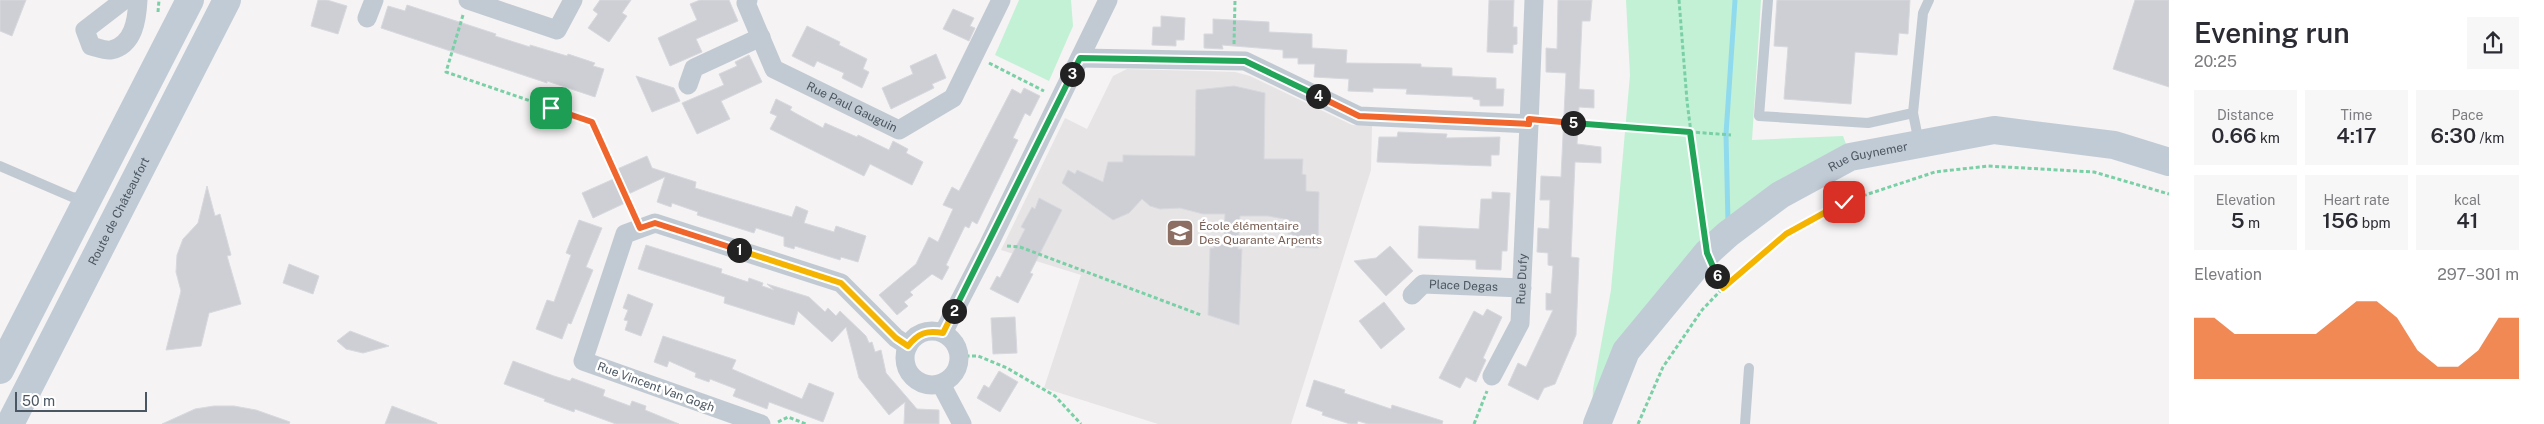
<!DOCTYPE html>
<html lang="en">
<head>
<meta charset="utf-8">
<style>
  :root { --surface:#fff; --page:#f7f7f7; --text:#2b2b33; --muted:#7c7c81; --accent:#ea580c }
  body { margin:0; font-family:"Public Sans",sans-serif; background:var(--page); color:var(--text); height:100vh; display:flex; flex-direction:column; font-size:19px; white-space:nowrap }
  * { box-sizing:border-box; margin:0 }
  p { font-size:16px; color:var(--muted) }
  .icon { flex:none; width:28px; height:28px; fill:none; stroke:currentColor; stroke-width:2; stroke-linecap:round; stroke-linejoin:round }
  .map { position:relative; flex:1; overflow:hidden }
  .sheet { display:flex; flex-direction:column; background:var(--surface); width:375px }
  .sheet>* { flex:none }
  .scale { position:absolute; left:15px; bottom:12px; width:132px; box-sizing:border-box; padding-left:5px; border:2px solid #4a5661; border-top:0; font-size:14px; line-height:18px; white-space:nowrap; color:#4a5661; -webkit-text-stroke:4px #fff; paint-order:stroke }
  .pin { position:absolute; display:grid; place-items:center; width:42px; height:42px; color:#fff; margin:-21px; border-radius:10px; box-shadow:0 2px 8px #0006 }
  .km { position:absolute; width:25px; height:25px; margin:-12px; border-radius:50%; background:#222; color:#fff; font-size:14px; line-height:25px; text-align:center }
  .round { display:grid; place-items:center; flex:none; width:52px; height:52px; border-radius:0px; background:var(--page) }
  .overview { display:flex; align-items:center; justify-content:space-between; height:85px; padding:0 25px }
  h1 { font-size:28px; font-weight:600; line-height:38px }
  .stats { display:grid; grid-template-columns:repeat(3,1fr); gap:8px; height:85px; padding:5px 25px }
  .stats div { display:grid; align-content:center; border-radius:0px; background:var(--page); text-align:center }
  .stats b { font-size:21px; font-weight:600 }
  .stats small { font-size:14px; font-weight:400 }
  .stats p { font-size:14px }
  .chart { height:140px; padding:10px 25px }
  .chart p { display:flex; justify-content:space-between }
  .chart svg { width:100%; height:90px; margin-top:5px; fill:var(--accent); opacity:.7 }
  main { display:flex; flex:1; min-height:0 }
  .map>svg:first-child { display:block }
  .education { fill:#e6e4e5 }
  .green { fill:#c3f1d5 }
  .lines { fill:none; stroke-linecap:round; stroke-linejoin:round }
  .stream { stroke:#90daee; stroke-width:5 }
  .building { fill:#cdcfd5; stroke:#d7d9de }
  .path { stroke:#7ad0a6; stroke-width:3; stroke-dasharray:4 2.5; stroke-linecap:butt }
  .lane { stroke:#c1cad2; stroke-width:10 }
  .street { stroke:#c1cad2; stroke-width:19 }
  .secondary { stroke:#c1cbd6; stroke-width:28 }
  .split-1-casing { stroke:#fff; stroke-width:10 }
  .split-2-casing { stroke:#fff; stroke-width:10 }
  .split-3-casing { stroke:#fff; stroke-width:10 }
  .split-4-casing { stroke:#fff; stroke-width:10 }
  .split-5-casing { stroke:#fff; stroke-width:10 }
  .split-6-casing { stroke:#fff; stroke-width:10 }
  .split-7-casing { stroke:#fff; stroke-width:10 }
  .split-1 { stroke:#f0652b; stroke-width:6 }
  .split-2 { stroke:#f5b400; stroke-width:6 }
  .split-3 { stroke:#22a559; stroke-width:6 }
  .split-4 { stroke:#22a559; stroke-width:6 }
  .split-5 { stroke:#f0652b; stroke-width:6 }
  .split-6 { stroke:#22a559; stroke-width:6 }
  .split-7 { stroke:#f5b400; stroke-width:6 }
  .labels { text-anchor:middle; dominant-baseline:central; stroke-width:5; stroke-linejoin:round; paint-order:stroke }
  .street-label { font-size:12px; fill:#4a5661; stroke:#fff }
  .education-label { font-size:12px; fill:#785e54; stroke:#fff; text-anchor:start }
</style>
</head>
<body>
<main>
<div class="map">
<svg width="2169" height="424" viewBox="0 0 2169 424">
  <rect width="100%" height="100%" fill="#f5f3f3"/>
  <path class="education" d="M1127 69 1235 72 1250 76 1352 125 1372 126 1371 170 1291 424H1158L1044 388 1081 275 1001 250 1065 118 1087 129 1113 76Z"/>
  <path class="green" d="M1019 0H1071L1073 26 1049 81 995 55Z
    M1626 0H1761L1752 140 1843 136 1849 152 1737 211 1592 411 1593 389 1611 290 1630 75Z"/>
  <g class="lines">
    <path class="stream" d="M1728 223 1726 134 1735 0"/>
  </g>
  <path class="building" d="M0 0H26L12 36 0 31Z
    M318 0H327L347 6 338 34 311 26Z
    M600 0H631L622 13 627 16 609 42 588 28 598 14 593 10Z
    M700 0H729L738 21 696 39 702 52 670 66 658 38 697 20 690 4Z
    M1489 0H1514L1513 27H1517V44L1513 45V53L1487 52Z
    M1558 0H1592L1590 21H1582L1579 89 1594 90V108L1579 107 1577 144 1601 147V163L1575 162 1571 257 1579 258 1576 335 1555 384 1544 388 1538 400 1508 385 1518 363 1526 367 1553 310H1546V293L1551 294 1553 266 1548 265V253L1537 252 1538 228 1549 229 1550 200H1540L1541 176 1561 177 1566 73 1546 72V48L1557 49Z
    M1777 0H1910L1908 34 1899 33 1897 55 1855 52 1851 104 1784 99 1788 47 1774 46Z
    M2135 0H2169V87L2113 69Z
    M407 5 496 34 495 36 530 47V45L567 56 568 54 595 63 593 66 604 69 595 97 547 81V83L381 28 388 6 405 11Z
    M953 9 974 18 970 26 975 28 969 41 943 29Z
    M1161 16 1185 18 1184 40H1176V46L1152 45 1153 27H1161Z
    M1213 19 1269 22V32L1312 34V48L1347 50 1346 63 1421 64V67L1452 68V76L1496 78V89H1504L1503 106H1480V100L1473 99V97L1406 94 1407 89 1373 88V92L1348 91 1349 79 1314 77 1315 64H1298V58H1283V50L1222 45 1223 49 1204 48V34H1213Z
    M807 26 840 42 839 45 867 59 863 69 869 72 862 88 842 78 844 73 817 61 814 67 792 56Z
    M936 54 946 78 932 84 934 88 891 109 882 88 913 74 910 66Z
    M749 55 762 82 721 101 730 119 697 134 682 103 724 85 719 74 737 66 735 62Z
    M636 76 674 88 680 101 652 112Z
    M1234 86 1265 93 1264 159H1303L1302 174 1306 175V191L1319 192 1318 248 1292 247V234H1288L1289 220 1268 216H1240L1238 249H1242L1239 325 1208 315 1210 248H1214V240L1224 241 1225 214H1203L1180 208 1160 209 1150 206 1142 199 1129 213 1113 220 1062 183 1068 170 1075 174 1077 170 1103 182 1108 162H1123V155L1195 156 1196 90Z
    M1024 88 1040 96 1030 116 1025 113 1013 138 1018 140 977 224 972 221 969 228 965 226 946 265 949 267 942 280 932 274 910 292 913 295 904 302 908 306 897 315 879 295 916 264 929 237 938 242 953 209 943 205 952 187 959 191 1012 89 1021 94Z
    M776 99 792 107 790 110 797 114 823 128 825 123 857 137 858 135 889 150 893 141 908 149 906 153 923 162 912 185 870 164 864 176 770 129 777 116 770 113Z
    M1398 132 1447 134 1446 138 1500 137 1499 155H1491V166L1377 162 1379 137H1397Z
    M647 156 652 168 696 182 695 188 792 217 796 206 808 211 804 223 834 232 836 226 866 236 858 262 841 257 840 260 795 246 794 249 784 246V237L756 228 754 233 697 215 698 212 672 203 671 207 657 202 665 177 622 197 625 203 593 218 582 193 618 177 615 170Z
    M207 186 215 216 220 214 231 255 227 256 241 304 209 313 201 346 166 350 181 291 176 272 177 255 183 239 198 223Z
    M1492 192 1510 193 1507 251H1502L1501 270 1476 269V260L1418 258 1419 226 1479 229 1481 199H1492Z
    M1039 198 1062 210 1030 273 1033 274 1018 303 990 289 997 276 1000 278 1025 229 1021 227 1032 207 1035 209Z
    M579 220 602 228 586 267 593 270 571 324 568 323 562 339 536 329 547 300 554 302 571 255 566 253Z
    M646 245 722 269 721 273 748 282 749 278 763 283 762 286 774 290 767 284 809 297 825 312 828 308 836 316 840 311 866 336 869 343 872 342 875 352 881 350 886 373 917 409 939 410V424H904L905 402 889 415 859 378 846 327 832 342 798 311 794 325 724 303 725 297 638 269Z
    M1390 246 1413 271 1386 296 1354 261 1376 258Z
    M289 264 319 276 313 294 283 283Z
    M628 294 653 304 641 336 625 330 628 321 624 320 628 310 623 308Z
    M1384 302 1405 329 1381 349 1359 321Z
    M1487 309 1502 317 1483 358 1486 360 1476 382 1466 377 1460 388 1439 378 1474 311 1483 316Z
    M1015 317 1017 353 993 354 991 318Z
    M350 331 358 334 389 346 363 353 346 349 337 341Z
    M663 336 736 360 732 369 802 399 809 383 834 393 823 422 769 402 767 409 733 396 736 389 710 379 709 382 695 377 696 373 669 361 667 367 654 362Z
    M513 361 554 376 570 381 572 378 605 390 603 396 630 406 632 401 646 406 645 410 679 424H616L575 409 574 412 544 401 545 399 504 384Z
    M999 371 1018 382 1000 412 977 398 984 385 989 388Z
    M1314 380 1345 390 1344 393 1391 409 1392 405 1443 421 1442 424H1368L1358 421 1357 424H1350L1322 415 1323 412 1306 406Z
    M214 406H234L256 410 290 422 289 424H162L195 409Z
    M392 406 437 423V424H385Z"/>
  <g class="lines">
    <path class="path" d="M1679 0 1687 101 1703 228
      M158 12 159 0
      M463 15 446 72 592 122 633 213
      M1234 44 1235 0
      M989 63 1044 91
      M1547 121 1731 135
      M1007 246 1020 247 1201 315
      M1723 288 1786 234 1844 202 1935 172 1988 166 2094 172 2169 194
      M959 356H978L1007 368 1055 396 1081 424
      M778 422 788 417 806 424
      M1474 424 1487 391
      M1638 424 1663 367 1702 310 1723 288 1717 274"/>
    <path class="lane" d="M1768 0 1759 116 1868 123 1913 113
      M1919 143 1913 113 1923 13 1929 0
      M0 166 72 197 85 199
      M1745 424 1749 368"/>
    <g class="street">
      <path d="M124 0 85 30 91 46C96 47 105 51 111 50 134 45 137 19 138 0"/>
      <path d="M468 0 557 30 573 0"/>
      <path id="s1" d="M748 0 746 3 774 69 899 130 953 98 1001 0"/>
      <path d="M367 18 374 0"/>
      <path d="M1080 58 1245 61 1359 116 1529 124 1534 0"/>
      <path d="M688 85 694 68 761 37"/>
      <path id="s2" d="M1412 295 1423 284 1522 288"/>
      <circle cx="932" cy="358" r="27"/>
      <path d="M943 333 989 244 1108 0"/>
      <path id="s3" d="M1492 376 1520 323 1529 124"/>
      <path d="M941 384 962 424"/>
      <path d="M761 424 583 361 625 234 655 223 841 283 896 338 908 346"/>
    </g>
    <g class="secondary">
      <path d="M0 370 190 0"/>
      <path id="s4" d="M10 424 227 0"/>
      <path id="s5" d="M1597 424 1626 351 1707 253 1728 234 1780 195 1850 157 1994 130 2114 145 2169 162"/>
    </g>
  </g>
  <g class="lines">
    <g class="split-1-casing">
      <path id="split-1" d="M551 108 592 122 640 228 655 223 739 250"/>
    </g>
    <g class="split-2-casing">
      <path id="split-2" d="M739 250 841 283 896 338 908 346C918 333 927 330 943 333L954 311"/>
    </g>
    <g class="split-3-casing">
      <path id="split-3" d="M954 311 1072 74"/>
    </g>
    <g class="split-4-casing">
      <path id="split-4" d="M1072 74 1080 58 1245 61 1318 96"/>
    </g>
    <g class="split-5-casing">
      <path id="split-5" d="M1318 96 1359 116 1529 124V119L1573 123"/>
    </g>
    <g class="split-6-casing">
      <path id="split-6" d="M1573 123 1690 132 1707 253 1717 276"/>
    </g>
    <g class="split-7-casing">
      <path id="split-7" d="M1717 276 1723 288 1786 234 1844 202"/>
    </g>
    <use href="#split-1" class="split-1"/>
    <use href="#split-2" class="split-2"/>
    <use href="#split-3" class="split-3"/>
    <use href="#split-4" class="split-4"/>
    <use href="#split-5" class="split-5"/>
    <use href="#split-6" class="split-6"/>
    <use href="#split-7" class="split-7"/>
  </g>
  <defs>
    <g id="school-square" transform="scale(1.4375)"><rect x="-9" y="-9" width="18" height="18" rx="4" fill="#8d6e63" stroke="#fff"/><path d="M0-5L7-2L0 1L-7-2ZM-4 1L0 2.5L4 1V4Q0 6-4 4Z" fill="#fff"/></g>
  </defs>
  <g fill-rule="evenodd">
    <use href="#school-square" x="1180" y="233"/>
  </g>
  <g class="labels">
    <g class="street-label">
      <text stroke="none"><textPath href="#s1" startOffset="162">Rue Paul Gauguin</textPath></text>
      <text stroke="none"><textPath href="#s5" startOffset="396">Rue Guynemer</textPath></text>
      <text stroke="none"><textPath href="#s4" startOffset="239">Route de Châteaufort</textPath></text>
      <text stroke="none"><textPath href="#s3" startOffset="104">Rue Dufy</textPath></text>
      <text stroke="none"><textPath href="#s2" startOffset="56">Place Degas</textPath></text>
      <text transform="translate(656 387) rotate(20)">Rue Vincent Van Gogh</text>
    </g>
    <g class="education-label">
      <text x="1199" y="226">École élémentaire<tspan x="1199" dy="14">Des Quarante Arpents</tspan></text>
    </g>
  </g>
</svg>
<div class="scale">50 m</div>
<div class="pin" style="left:551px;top:108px;background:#1e9e55"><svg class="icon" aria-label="arrive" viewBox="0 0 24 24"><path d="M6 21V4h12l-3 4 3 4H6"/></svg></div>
<div class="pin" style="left:1844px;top:202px;background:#d93025"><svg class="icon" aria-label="check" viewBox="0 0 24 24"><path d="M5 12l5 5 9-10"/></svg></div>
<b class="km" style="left:739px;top:250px">1</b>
<b class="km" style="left:954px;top:311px">2</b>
<b class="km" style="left:1072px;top:74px">3</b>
<b class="km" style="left:1318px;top:96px">4</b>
<b class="km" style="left:1573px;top:123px">5</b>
<b class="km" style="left:1717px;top:276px">6</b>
</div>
<section class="sheet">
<div class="overview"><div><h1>Evening run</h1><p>20:25</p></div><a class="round"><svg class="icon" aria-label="share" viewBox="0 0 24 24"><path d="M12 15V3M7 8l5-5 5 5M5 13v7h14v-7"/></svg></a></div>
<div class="stats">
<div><p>Distance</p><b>0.66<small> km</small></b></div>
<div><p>Time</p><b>4:17</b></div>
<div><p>Pace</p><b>6:30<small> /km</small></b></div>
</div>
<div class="stats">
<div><p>Elevation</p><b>5<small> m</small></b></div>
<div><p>Heart rate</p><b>156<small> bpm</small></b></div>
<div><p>kcal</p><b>41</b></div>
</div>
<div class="chart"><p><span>Elevation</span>297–301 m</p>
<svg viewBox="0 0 160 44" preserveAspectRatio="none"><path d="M0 44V14L10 14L20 22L30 22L40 22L50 22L60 22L70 14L80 6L90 6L100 14L110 30L120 38L130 38L140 30L150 14L160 14V44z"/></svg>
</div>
</section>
</main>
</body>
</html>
